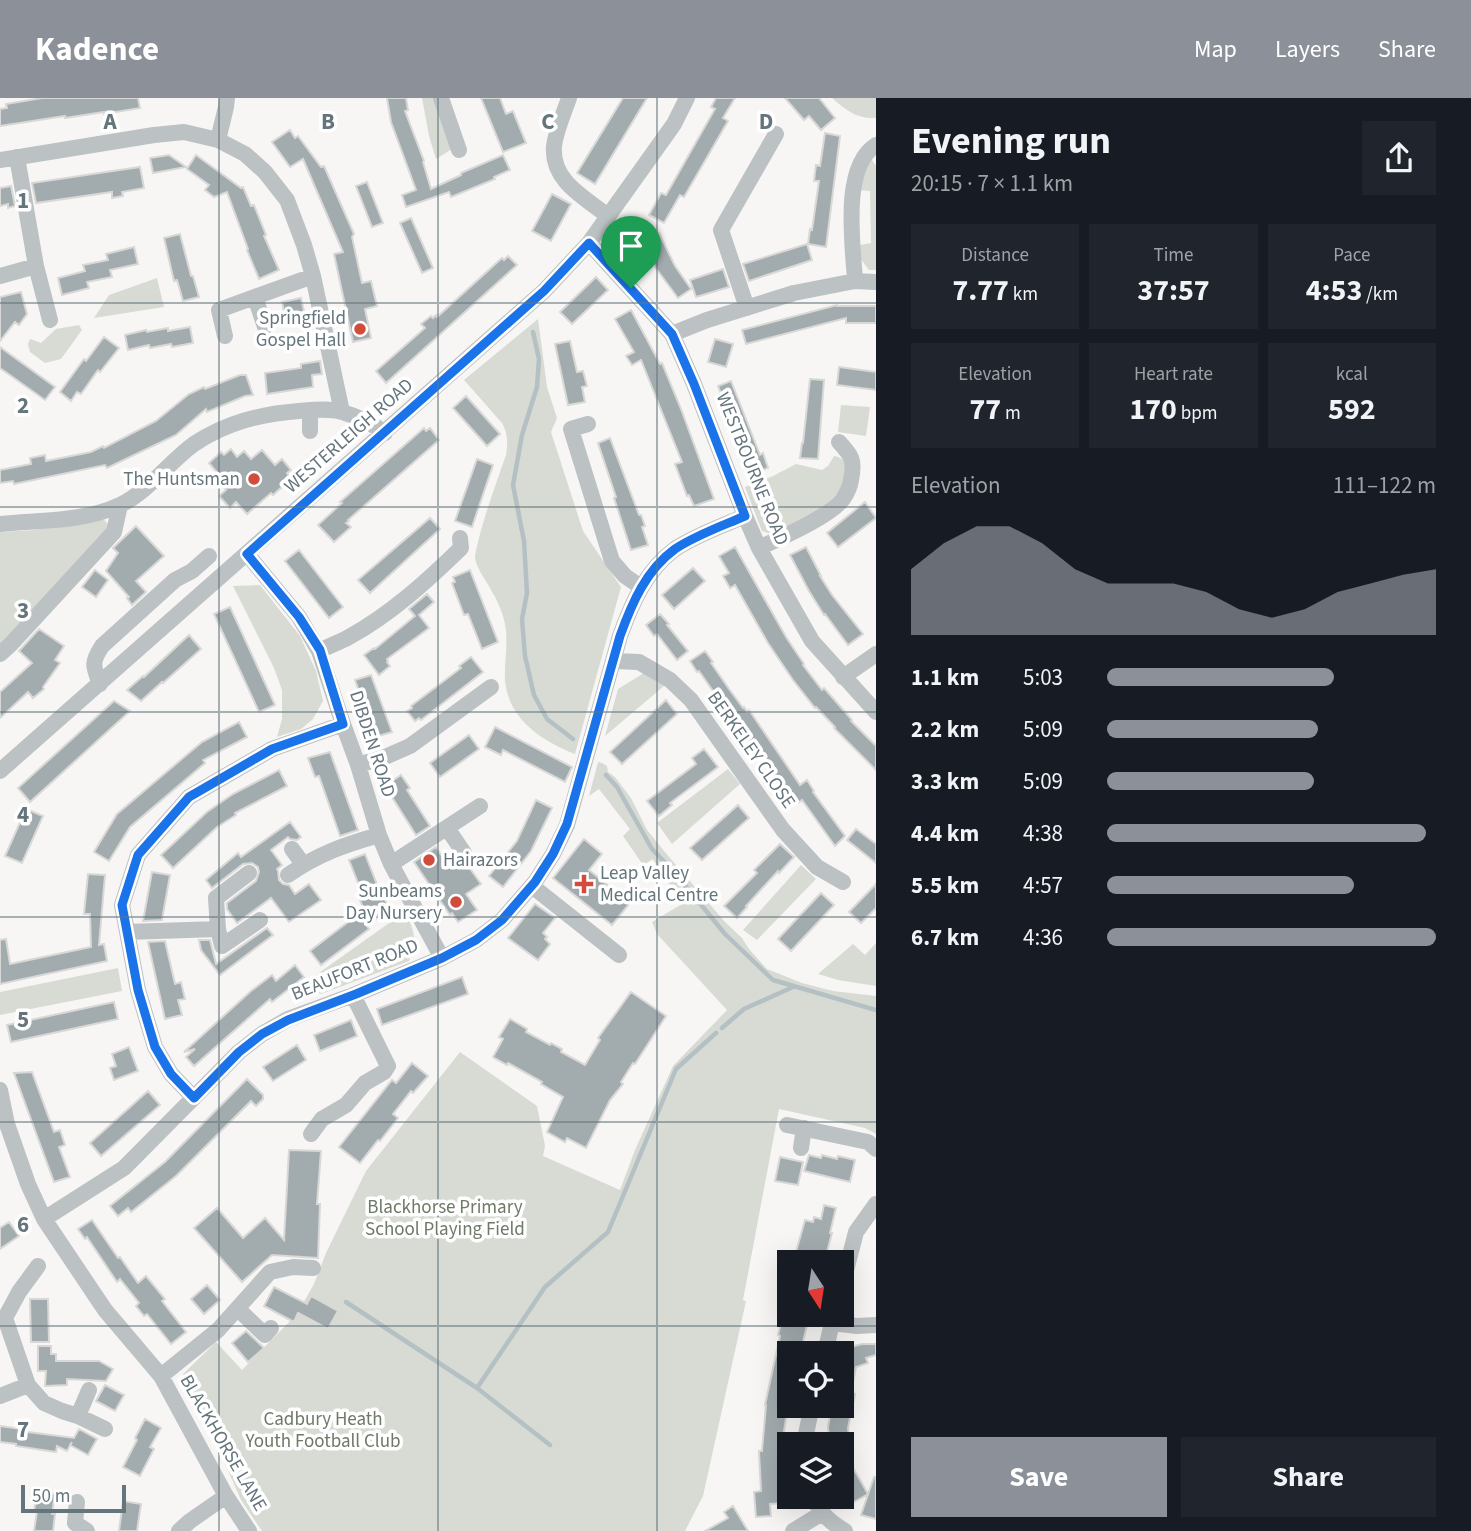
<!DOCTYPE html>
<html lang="en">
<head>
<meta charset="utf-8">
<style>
  :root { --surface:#171b24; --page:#20242c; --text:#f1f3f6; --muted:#9ea1a6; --accent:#8c9099 }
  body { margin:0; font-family:"Source Sans 3",sans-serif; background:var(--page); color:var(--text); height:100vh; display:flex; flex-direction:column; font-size:26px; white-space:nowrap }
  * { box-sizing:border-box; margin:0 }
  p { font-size:23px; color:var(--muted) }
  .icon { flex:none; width:38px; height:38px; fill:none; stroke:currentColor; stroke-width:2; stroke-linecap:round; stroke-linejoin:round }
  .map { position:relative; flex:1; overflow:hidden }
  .panel { display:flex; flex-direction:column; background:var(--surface); width:595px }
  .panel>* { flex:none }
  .needle { width:46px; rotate:168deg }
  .fabs { position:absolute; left:777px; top:1152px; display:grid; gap:14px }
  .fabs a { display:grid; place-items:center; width:77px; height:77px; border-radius:0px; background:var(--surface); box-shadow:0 7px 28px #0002; font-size:35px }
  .scale { position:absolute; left:21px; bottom:18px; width:105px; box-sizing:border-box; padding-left:7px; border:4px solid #65757c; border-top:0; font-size:19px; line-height:24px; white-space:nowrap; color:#65757c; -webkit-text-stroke:5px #fff; paint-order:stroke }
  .pin { position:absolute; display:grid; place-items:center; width:60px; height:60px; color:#fff; margin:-72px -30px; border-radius:50% 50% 50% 0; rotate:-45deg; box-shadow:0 0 7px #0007 }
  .pin .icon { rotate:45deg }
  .round { display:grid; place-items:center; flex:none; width:74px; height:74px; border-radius:0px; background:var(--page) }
  .head { display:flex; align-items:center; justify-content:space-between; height:119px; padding:0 35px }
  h1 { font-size:38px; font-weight:700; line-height:52px }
  .figures { display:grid; grid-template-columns:repeat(3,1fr); gap:10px; height:119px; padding:7px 35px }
  .figures div { display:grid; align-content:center; border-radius:0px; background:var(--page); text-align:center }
  .figures b { font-size:30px; font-weight:700 }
  .figures small { font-size:19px; font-weight:400 }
  .figures p { font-size:19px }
  .chart { height:196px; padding:14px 35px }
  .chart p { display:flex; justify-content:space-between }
  .chart svg { width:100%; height:126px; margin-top:7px; fill:var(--accent); opacity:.7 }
  .primary-button { display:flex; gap:14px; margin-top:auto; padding:14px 35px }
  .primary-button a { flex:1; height:80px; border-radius:0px; background:var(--accent); color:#fff; font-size:28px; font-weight:700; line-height:80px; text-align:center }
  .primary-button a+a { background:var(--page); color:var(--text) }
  ul { padding:0 35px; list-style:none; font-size:23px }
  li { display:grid; grid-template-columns:112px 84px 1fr; align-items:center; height:52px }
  li i { height:18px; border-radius:9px; background:var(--accent) }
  header { display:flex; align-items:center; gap:42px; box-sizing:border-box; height:98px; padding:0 35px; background:var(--accent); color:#fff }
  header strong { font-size:33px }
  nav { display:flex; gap:38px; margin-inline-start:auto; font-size:24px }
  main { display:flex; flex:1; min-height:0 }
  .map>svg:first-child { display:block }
  .green { fill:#d7dbd4 }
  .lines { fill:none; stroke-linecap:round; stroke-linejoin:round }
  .stream { stroke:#b4c0c3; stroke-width:4.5 }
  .building { fill:#a2abae; stroke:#d8d8d7; stroke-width:2 }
  .minor { stroke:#bcc1c3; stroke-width:16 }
  .route-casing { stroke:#fff; stroke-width:14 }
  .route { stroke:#1a73e8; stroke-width:9 }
  .grid { fill:none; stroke:#65757c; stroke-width:2; stroke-opacity:0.55 }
  .poi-dot { fill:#d14c3a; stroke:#fff; stroke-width:2.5 }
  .labels { text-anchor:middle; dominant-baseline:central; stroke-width:7; stroke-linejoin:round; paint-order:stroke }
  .poi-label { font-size:19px; fill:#65757c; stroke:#fff; text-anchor:end }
  .street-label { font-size:19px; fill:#65757c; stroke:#fff }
  .park-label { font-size:19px; fill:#6d7a67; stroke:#fff }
  .grid-label { font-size:23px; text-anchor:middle; font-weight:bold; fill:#65757c; stroke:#fff; stroke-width:7; stroke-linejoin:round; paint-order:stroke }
</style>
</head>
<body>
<header>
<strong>Kadence</strong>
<nav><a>Map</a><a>Layers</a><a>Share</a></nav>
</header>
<main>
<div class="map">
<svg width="876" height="1433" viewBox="0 0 876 1433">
  <rect width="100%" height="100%" fill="#f7f6f4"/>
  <path class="green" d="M422 0H434L452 51 436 61 429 38Z
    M832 0H876V20C856 21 846 12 832 0Z
    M870 59 876 68V172H869L860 160V147L871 145 870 93 858 92Z
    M157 180 164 209 94 220 109 197Z
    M538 221 547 289 557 320 551 334 583 433 621 489 575 656C542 643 508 621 505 582 504 560 510 540 503 518 500 510 497 501 492 494 487 483 477 472 475 460 475 455 477 449 478 444 485 415 496 386 506 357 508 344 508 336 502 325L464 282Z
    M79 227 82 232 61 261 45 265 30 254 28 246 30 241 41 245 56 231Z
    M841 307 870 309 866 338 838 334Z
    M834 358C841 359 848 364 848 372 848 376 845 379 844 383 835 410 798 422 775 435H768L762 433 745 389 773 378 796 366 822 372 828 368Z
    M99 422H104L110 428 0 550V434L33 432Z
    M260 487 300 538 316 573 323 603 313 621 301 631 277 639 282 621V592L274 570 233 488Z
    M644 575 664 588 605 638 618 591Z
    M598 664 602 665 607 668 608 674 615 679 631 700 647 732 664 753 725 824 742 840 749 851 767 871 802 885 833 893 876 898V1036L865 1030 779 1011 743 1202 746 1203 703 1398 685 1433H262L241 1402 218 1350 197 1310 183 1276 216 1244 242 1272 297 1216 314 1186 326 1155 366 1073 460 954 537 1008 545 1048 543 1058 620 1092 635 1052 673 968 727 912 657 836 652 824 682 806 653 761 643 767 623 738 630 731 599 691 589 698Z
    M728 671 740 686 672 746 657 725Z
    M801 767 816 781 757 842 743 832Z
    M406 813C415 838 417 838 409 863L321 896 315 893 309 882Z
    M876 845V888L838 882 818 876 853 846 865 857Z
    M118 870 122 893 0 917V894Z"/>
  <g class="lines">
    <path class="stream" d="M533 234 539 261 537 289 522 337 513 387 524 443 527 495 522 521 525 558 534 597 547 621 573 641
      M606 677 617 689 652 751 675 775 725 836 773 882 876 912
      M722 930 744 911 793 889
      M346 1204 477 1290 550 1347
      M477 1290 545 1189 608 1134 676 971 716 935"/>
  </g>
  <path class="building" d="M42 0H138L140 10 104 16V14L65 20V18L0 28V11L7 10 6 6Z
    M387 0H406L408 12 405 13 424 63 423 64 431 91 461 77V75L503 57 510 72 494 79 495 81 451 99 449 94 406 109 402 97 416 92 391 24Z
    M481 0H500L506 16 513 13 526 45 503 54Z
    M623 0H647L595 86 577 75Z
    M716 0H735L723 20 728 23 684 99 680 97 664 125 649 117 661 95 666 97 715 11 711 9Z
    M785 0H819L835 20 821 32 809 18 804 22Z
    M290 32 295 40 298 38 321 69 324 68 354 136 352 139 362 185 371 183 377 208 365 211 371 240 353 244 334 156 343 154 303 61 290 69 272 44Z
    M825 35 840 38 826 149 808 146 810 131 812 132 819 83H814L816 67 820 68Z
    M169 57 186 69 153 75 150 60Z
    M196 57 241 90 243 89 251 108 254 107 266 137 264 138 279 172 259 181 247 152 248 151 227 94 214 99 205 92 209 87 187 71Z
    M140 69 144 90 122 94 123 98 112 100V94L36 105 32 85Z
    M367 84 383 125 372 129 356 88Z
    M11 88 15 108 8 110V106L0 108V90Z
    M552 96 571 106 551 143 532 133Z
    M411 120 433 170 422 175 400 125Z
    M659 135 675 168 691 191 678 200 655 169 643 143Z
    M180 136 191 178H193L199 199 183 203 177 182 174 183 164 140Z
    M807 146 812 162 749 183 743 166Z
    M134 149 138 166 110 172 112 179 87 184 89 190 62 197 58 180 85 173 83 167 108 162 106 156Z
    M508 158 517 167 386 285 376 273 425 230 421 226 431 218 433 220 436 217 437 219 502 160 504 162Z
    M723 171 729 189 696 199 690 182Z
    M596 179 608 192 572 226 560 214Z
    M21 194 27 216 19 227 15 224 0 243V199Z
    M301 200 304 213 301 214 304 225 291 228 289 217 285 218 282 204Z
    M837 207V208H876V225H846V220L746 246 742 232Z
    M631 212 660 266 662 265 681 311 714 401 694 408 689 397 687 398 675 366 682 364 641 262 632 267 626 258 634 254 615 221Z
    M190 229 193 245 172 249 171 246 150 250 149 247 128 252 125 237 146 232 147 234 168 230V233Z
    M104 239 119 250 100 274 98 272 81 296 77 294 71 303 60 294 84 261 86 263Z
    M715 241 733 246 726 269 708 264Z
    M570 243 577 274 583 273 587 288 582 289 585 304 568 307 555 246Z
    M0 249 55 289 45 302 0 270Z
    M320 263 322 276 312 277 313 289 267 296 265 275 301 270V266Z
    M839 269 876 274V292L837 287Z
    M240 277H246L253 297 245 298 207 314 206 311 176 337 107 370 105 367 14 386 13 383 0 385V372L31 366 30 360 45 357 46 363 91 354 103 348 104 350 156 323 189 296 204 289 205 291Z
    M810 281 824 282 818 361 800 360 802 345H803Z
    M731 283 760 357 763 355 768 370 749 377 744 362 747 361 718 288Z
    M466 298 500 336 487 348 453 310Z
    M424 330 426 333 430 330 439 342 348 422 349 423 346 425 351 429 334 444 318 427 342 405 340 404Z
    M610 340 639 417H641L645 428 642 429 648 447 631 452 614 400 616 399 598 345Z
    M231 351 237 359 244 353 251 361 262 352 275 367 282 361 291 372 287 375 289 378 282 384 284 387 273 397 271 395 247 416 236 404 230 410 219 398 226 392 222 388 226 385 209 365 221 354 224 357Z
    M477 361 493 367 472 429 455 423Z
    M865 404 876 420 838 449 827 435Z
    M430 420 440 431 370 495 358 482Z
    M136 428 164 458 136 483 146 494 132 507 127 500 129 499 106 473 118 455 113 450Z
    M735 449 786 539 804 566 803 567 822 592 824 590 852 622 851 623 876 648V672L834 630 835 629 816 609 815 610 793 582 768 545 735 487 730 490 723 478 729 475 719 458Z
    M806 449 821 478H820L832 497 863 536 848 547 825 516 824 517 809 493 790 457Z
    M299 452 343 509 329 520 285 463Z
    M693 470 705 483 674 511 662 497Z
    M95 472 108 482 96 499 82 489Z
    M470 472 498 544 482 551 468 516 464 517 452 485 455 484 453 479Z
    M427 496 434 504 419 517 429 530 387 561 388 563 387 564 390 568 379 577 364 557 374 550 375 551 415 518 409 511Z
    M230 509 275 607 259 614 214 516Z
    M660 516 669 526 667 527 688 553 677 562 657 536 654 538 646 527Z
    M39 531 64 548 55 562 60 565 43 589 44 591 33 600 28 594 0 620V594L32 565 19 553Z
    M189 537 201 551 163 585 162 584 141 603 127 592 143 578 144 579Z
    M705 553 713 564 711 565 729 591 743 610 744 609 747 614 749 612 800 687 807 682 814 693 813 694 845 738 835 748 802 702 798 705 787 690 784 692 729 612 727 613 699 573 697 574 690 563Z
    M471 559 483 574 421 622 419 620 415 623 407 613 412 610 411 608 461 570 459 568Z
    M371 577 392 634 375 639 355 582Z
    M666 602 677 616 622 666 610 654Z
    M114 603 130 613 30 704 18 690Z
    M239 624 247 639 203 662 205 665 130 729 109 763 94 754 117 716 202 644Z
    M495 629 572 669 565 684 503 652 501 657 485 649Z
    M469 637 479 651 440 679 430 665Z
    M704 651 718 669 670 705 672 707 659 718 647 703 696 666 692 660Z
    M330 654 358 732 340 738 319 678 315 679 308 660Z
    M279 672 287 688 235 715 236 717 217 729 173 770 161 757 207 714 233 696Z
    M401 677 410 690 407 692 430 728 416 737 385 688Z
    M536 702 552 710 531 753 503 789 489 778 517 743Z
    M738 707 749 720 702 762 690 750Z
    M26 711 43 718 22 765 5 758Z
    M290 724 301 739 297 742 290 741 288 739 271 752 282 767 277 771 278 773 279 782 283 786 289 787 295 796 309 786 321 802 289 824 271 800 237 825 227 811V805L256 783 259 774 258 769 252 765 243 766 212 790 206 782 238 755 241 759Z
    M856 731 876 746V765L847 742Z
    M584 741 602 756 589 772 630 805 612 827 553 780Z
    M780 746 794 759 779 775 778 773 746 808 747 809 737 820 724 808 757 775 754 772Z
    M436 749 447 766 455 760 460 765H466L481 786 466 796 477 812 458 824 452 815 450 817 414 764Z
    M365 756 380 794 382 793 390 815 365 825 369 831 321 867 310 853 364 812 360 802 364 800 349 762Z
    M152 774 170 777 162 822 143 823Z
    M88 776 105 777 99 847 104 846 107 863 0 886V842L6 841 10 866 91 849 90 816H84Z
    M876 786V810L861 825 849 814Z
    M821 795 834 807 791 853 778 841Z
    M535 806 555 820 543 835 547 839 545 841 550 846 538 862 508 840Z
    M267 830 273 837 220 877 201 852 199 842H210L216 866Z
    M165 843 175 886 181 884 185 901 178 902 182 917 165 921 148 844Z
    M295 867 304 879 272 904 270 901 194 968 186 959 195 951 184 954 251 893 272 877 276 883Z
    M462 879 468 896 382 927 377 911Z
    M631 894 666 918 635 966 633 965 621 984 623 986 610 1002 586 1050 567 1040 565 1044 547 1034 563 999 541 986 542 984 508 965 507 967 493 959 503 941 499 939 510 921 527 931 526 934 550 947 551 945 562 951 561 954 585 967 600 942 598 940Z
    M114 904 118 921 11 944 7 927Z
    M351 922 357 938 320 953 314 937Z
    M297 947 306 962 273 983 263 969Z
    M129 949 138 973 114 982 110 970 116 968 112 956Z
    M412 965 428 978 413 995 411 993 393 1016 398 1020 380 1043 378 1042 360 1065 339 1049 392 982 396 985Z
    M32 974 54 1034 60 1032 65 1047 59 1049 70 1079 54 1084 14 975Z
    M247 981 263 997V1001L256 1008 251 1003 176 1078 131 1114 128 1110 118 1118 110 1108 165 1064Z
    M148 993 160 1007 101 1058 90 1045Z
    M289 1052 321 1053 317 1106H320L318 1160 272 1157 242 1184 194 1130 217 1110 243 1140 265 1120 284 1142Z
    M809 1057 821 1060 822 1057 837 1061 838 1058 855 1062 850 1084 804 1073Z
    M780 1059 803 1064 798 1087 775 1083Z
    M824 1107 836 1110 830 1135H832L825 1161H823L822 1164H798L800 1155 796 1154 805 1122 813 1124 814 1119 821 1121Z
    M92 1122 118 1160 120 1159 138 1185 146 1178 165 1201 162 1203 186 1234 171 1246 147 1216 144 1218 136 1208 139 1205 120 1181 117 1184 87 1139 85 1141 78 1131Z
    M9 1124 19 1138 0 1151V1130Z
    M207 1187 220 1202 204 1216 191 1201Z
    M274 1189 307 1206 311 1198 338 1213 328 1231 298 1215 294 1224 264 1208Z
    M30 1201H48L49 1244H31Z
    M783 1216H810L800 1255H789V1301L782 1346 779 1345 782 1405 770 1406 771 1418 756 1419 754 1394 761 1393 759 1353H762L766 1307H765L780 1238 778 1237Z
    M246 1233 264 1250 248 1264 232 1245Z
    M862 1246H876V1257L866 1260 868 1265 856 1269 851 1295 855 1296 848 1330 852 1368 868 1396 850 1406 842 1391V1346H830L828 1329 832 1307H842V1256L852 1253 851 1249Z
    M38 1248H51V1256H56V1263H99L113 1271 106 1283 67 1281V1287L45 1288 46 1273H38Z
    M105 1287 124 1297 115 1313 96 1303Z
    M145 1321 161 1330 150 1349 154 1351 140 1378 123 1369 137 1342 135 1340Z
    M0 1328 21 1331 28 1334 74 1340 79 1331 97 1341 88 1357 70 1347 72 1344 67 1353 57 1348 56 1354 16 1348V1346L0 1344Z
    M874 1379H876V1421L861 1417Z
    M37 1394 55 1396 52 1416H55L53 1433H34L37 1414 34 1413Z
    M123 1403 141 1406 137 1433H119Z
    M733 1408 748 1433H705L728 1420 724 1414Z"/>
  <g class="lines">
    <path class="minor" d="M441 0 459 52
      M569 0C564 15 556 32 554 48 551 83 584 99 608 118
      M218 42 226 9 227 0
      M17 59 36 168 50 222
      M0 62 154 37 184 34 218 42 245 56 265 74 287 102 304 147 313 178 342 314
      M589 145 672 236 694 286 745 418 759 450 812 543 876 614
      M0 178 36 168
      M855 183C853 147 841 69 876 47
      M255 199 265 229
      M747 210 721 132 776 36
      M672 236 707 222 794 195 855 183 876 184
      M225 238 219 212 313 178
      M310 313V333
      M588 326 571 331 612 463 625 478 641 489
      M0 426C40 422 84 424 120 407 148 394 169 364 194 346 227 324 261 316 299 313 313 312 328 310 342 314 356 318 373 326 385 335
      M759 450C780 440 831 418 843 401 847 395 850 389 851 382 855 362 852 358 839 344
      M247 456 299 519 319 553 343 626 358 667 379 737 391 766 442 860
      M319 553C329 548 340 544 349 539 391 516 427 483 461 450L460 440
      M0 556 11 546 114 434 120 407
      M614 563 639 564 670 582 691 602 783 732 817 769 843 784
      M843 579 876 556
      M100 586C93 568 91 565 102 548L175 482 192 473 209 458
      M358 667 385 659 410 648 491 589
      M0 673 544 193 589 145 674 26 687 0
      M447 730 464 755
      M292 751 303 766
      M391 766 480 708
      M288 777C318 756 344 747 379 737
      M532 788 619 857
      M218 831 216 800 249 775
      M127 834 218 831 222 848 260 822
      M0 992 7 1026 28 1086 44 1121 105 1212 161 1278 226 1398 249 1433
      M194 1000 171 976 155 949 138 892 122 807 138 757 189 699 272 651 343 626
      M787 1027 868 1044 876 1051
      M311 1036 322 1021 346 1007 365 985 384 974 388 968 353 897
      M801 1050 804 1030
      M44 1121 124 1070 239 954 262 936 288 921 356 896 442 860 476 842 502 822 535 784 553 756 567 727 620 538C632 505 646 472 675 451 696 437 722 428 745 418
      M842 1188 856 1134 876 1106
      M238 1211 265 1237 271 1230
      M0 1220H5L19 1194 38 1168
      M5 1220 28 1287 44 1305 62 1313 78 1318 105 1331
      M832 1225 857 1228 876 1227
      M825 1255 834 1216
      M161 1278 218 1232 270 1174 293 1169 313 1170
      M0 1298 28 1287
      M78 1318 89 1292
      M804 1346 812 1307
      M813 1398C818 1414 831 1425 845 1433
      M77 1404 75 1425 87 1433
      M179 1433 190 1423 226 1398
      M793 1433 822 1415"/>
  </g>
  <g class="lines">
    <g class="route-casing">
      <path id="route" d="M589 145 672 236 694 286 745 418C722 428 696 437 675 451 646 472 632 505 620 538L567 726 553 756 535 784 502 822 476 842 442 860 356 896 288 922 262 936 239 954 194 1000 171 976 155 949 138 892 122 807 138 757 189 699 272 651 343 626 320 552 299 519 247 456 544 193Z"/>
    </g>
    <use href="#route" class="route"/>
  </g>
  <path class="grid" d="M219 0V1433M438 0V1433M657 0V1433M0 205H876M0 409H876M0 614H876M0 819H876M0 1024H876M0 1228H876"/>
  <g class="poi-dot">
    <circle cx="360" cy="231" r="7"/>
    <circle cx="254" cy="381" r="7"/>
    <circle cx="429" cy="762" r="7"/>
    <path d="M580.5 775.5h7v7h7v7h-7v7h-7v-7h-7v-7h7z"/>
    <circle cx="456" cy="804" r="7"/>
  </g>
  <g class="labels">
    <g class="poi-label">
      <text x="346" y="220">Springfield<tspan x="346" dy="22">Gospel Hall</tspan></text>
      <text x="240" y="381">The Huntsman</text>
      <text x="443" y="762" text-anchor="start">Hairazors</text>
      <text x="600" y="775" text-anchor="start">Leap Valley<tspan x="600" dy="22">Medical Centre</tspan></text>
      <text x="442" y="793">Sunbeams<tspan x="442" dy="22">Day Nursery</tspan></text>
    </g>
    <g class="street-label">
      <text transform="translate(349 338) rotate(-41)">WESTERLEIGH ROAD</text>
      <text transform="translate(752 371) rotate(68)">WESTBOURNE ROAD</text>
      <text transform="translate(372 646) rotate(72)">DIBDEN ROAD</text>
      <text transform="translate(751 652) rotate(55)">BERKELEY CLOSE</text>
      <text transform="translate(355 872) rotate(-22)">BEAUFORT ROAD</text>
      <text transform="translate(223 1345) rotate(60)">BLACKHORSE LANE</text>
    </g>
    <g class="park-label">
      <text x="445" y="1109">Blackhorse Primary<tspan x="445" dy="22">School Playing Field</tspan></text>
      <text x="323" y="1321">Cadbury Heath<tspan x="323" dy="22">Youth Football Club</tspan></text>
    </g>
  </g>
  <g class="grid-label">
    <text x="110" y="31">A</text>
    <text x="328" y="31">B</text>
    <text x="548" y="31">C</text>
    <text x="766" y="31">D</text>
    <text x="23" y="110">1</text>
    <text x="23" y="315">2</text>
    <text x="23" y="520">3</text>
    <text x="23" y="724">4</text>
    <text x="23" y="929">5</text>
    <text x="23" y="1134">6</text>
    <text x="23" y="1339">7</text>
  </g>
</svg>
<div class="fabs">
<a><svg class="needle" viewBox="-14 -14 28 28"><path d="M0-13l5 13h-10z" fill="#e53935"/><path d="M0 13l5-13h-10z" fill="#9ea1a6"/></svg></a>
<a><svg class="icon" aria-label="locate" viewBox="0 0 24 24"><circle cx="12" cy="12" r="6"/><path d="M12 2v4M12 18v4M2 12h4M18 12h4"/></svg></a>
<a><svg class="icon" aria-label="layers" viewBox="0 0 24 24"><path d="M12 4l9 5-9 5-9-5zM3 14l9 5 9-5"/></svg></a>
</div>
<div class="scale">50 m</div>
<div class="pin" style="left:631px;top:190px;background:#1e9e55"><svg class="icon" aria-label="arrive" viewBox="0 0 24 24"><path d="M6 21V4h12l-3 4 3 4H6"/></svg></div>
</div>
<section class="panel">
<div class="head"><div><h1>Evening run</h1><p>20:15 · 7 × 1.1 km</p></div><a class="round"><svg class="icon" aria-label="share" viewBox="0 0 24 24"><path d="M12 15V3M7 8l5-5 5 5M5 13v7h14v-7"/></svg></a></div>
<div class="figures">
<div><p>Distance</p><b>7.77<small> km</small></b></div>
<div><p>Time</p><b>37:57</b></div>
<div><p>Pace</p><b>4:53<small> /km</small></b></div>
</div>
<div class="figures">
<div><p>Elevation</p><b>77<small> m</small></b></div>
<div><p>Heart rate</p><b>170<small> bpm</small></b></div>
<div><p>kcal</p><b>592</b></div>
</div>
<div class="chart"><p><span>Elevation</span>111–122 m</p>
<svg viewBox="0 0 160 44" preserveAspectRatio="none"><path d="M0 44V21L10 12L20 6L30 6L40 12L50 21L60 26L70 26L80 26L90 29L100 35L110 38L120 35L130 29L140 26L150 23L160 21V44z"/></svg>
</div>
<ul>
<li><b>1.1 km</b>5:03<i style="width:69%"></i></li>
<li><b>2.2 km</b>5:09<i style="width:64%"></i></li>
<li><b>3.3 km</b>5:09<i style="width:63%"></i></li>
<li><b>4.4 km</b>4:38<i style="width:97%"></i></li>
<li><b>5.5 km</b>4:57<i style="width:75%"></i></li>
<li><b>6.7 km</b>4:36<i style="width:100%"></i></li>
</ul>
<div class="primary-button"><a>Save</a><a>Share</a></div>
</section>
</main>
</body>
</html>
